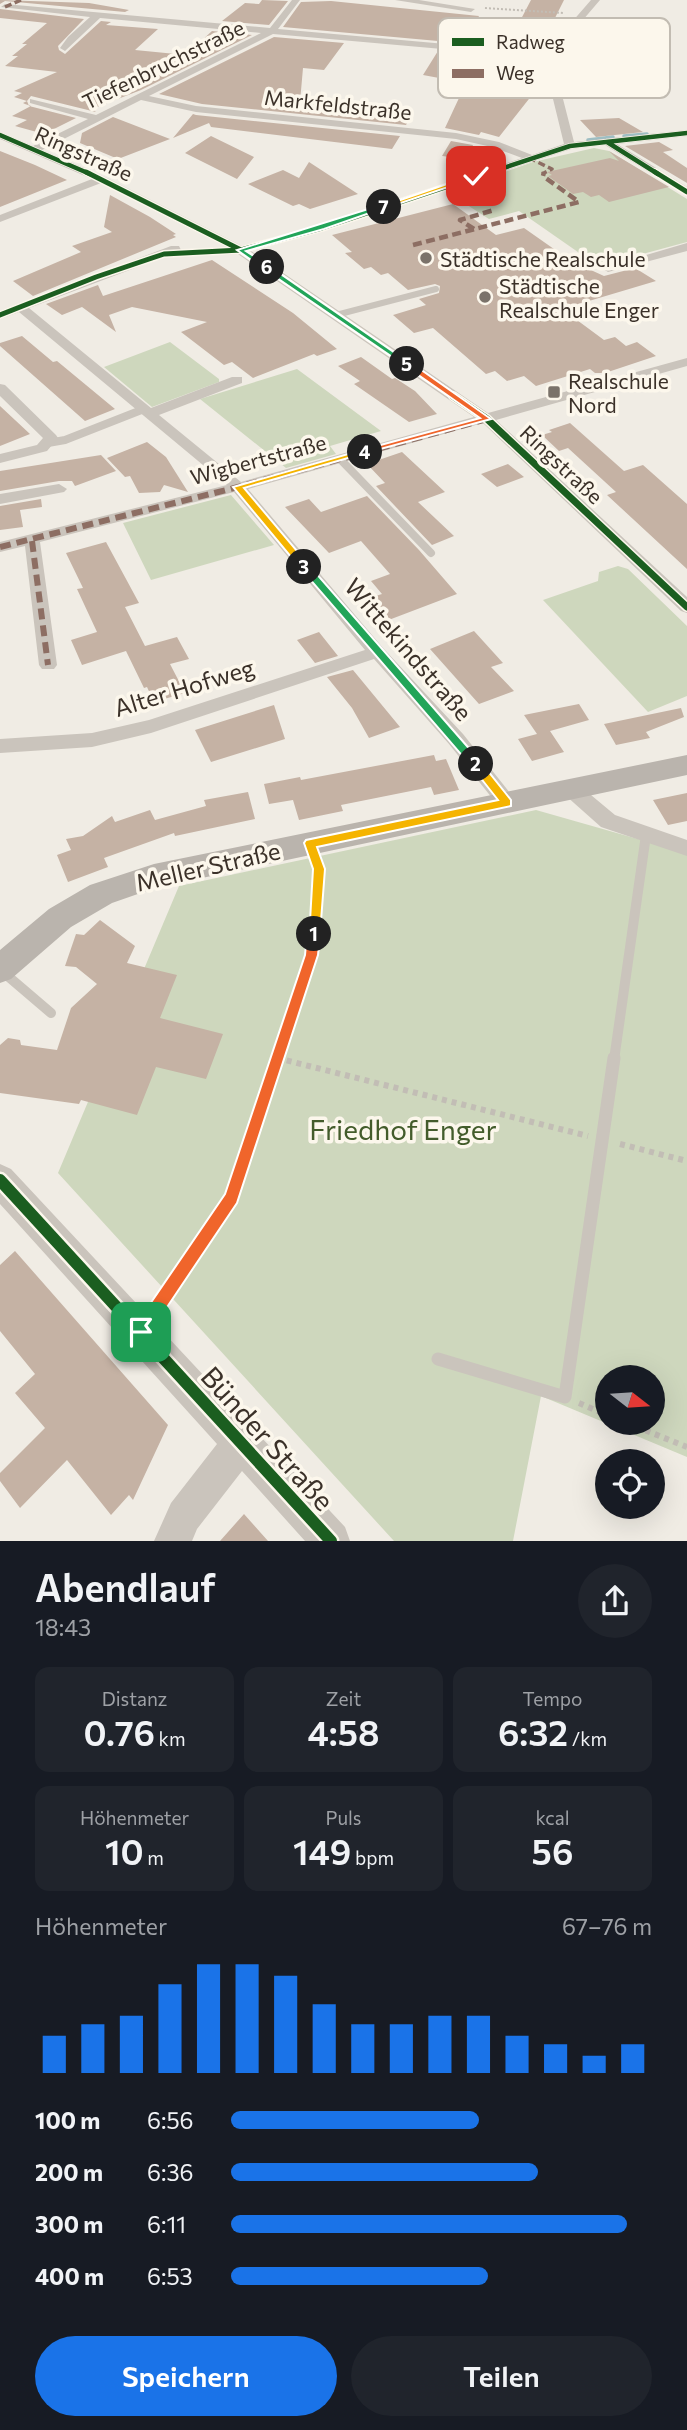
<!DOCTYPE html>
<html lang="de">
<head>
<meta charset="utf-8">
<style>
  :root { --surface:#171b24; --page:#20242c; --text:#f1f3f6; --muted:#9ea1a6; --accent:#1a73e8 }
  body { margin:0; font-family:Commissioner,sans-serif; background:var(--page); color:var(--text); height:100vh; display:flex; flex-direction:column; font-size:26px; white-space:nowrap }
  * { box-sizing:border-box; margin:0 }
  p { font-size:23px; color:var(--muted) }
  .icon { flex:none; width:38px; height:38px; fill:none; stroke:currentColor; stroke-width:2; stroke-linecap:round; stroke-linejoin:round }
  .map { position:relative; height:1541px; overflow:hidden }
  .drawer { display:flex; flex-direction:column; background:var(--surface); flex:1 }
  .drawer>* { flex:none }
  .needle { width:46px; rotate:107deg }
  .buttons { position:absolute; left:595px; top:1365px; display:grid; gap:14px }
  .buttons a { display:grid; place-items:center; width:70px; height:70px; border-radius:50%; background:var(--surface); box-shadow:0 7px 28px #0002; font-size:35px }
  .pin { position:absolute; display:grid; place-items:center; width:60px; height:60px; color:#fff; margin:-30px; border-radius:14px; box-shadow:0 4px 10px #0006 }
  .km { position:absolute; width:35px; height:35px; margin:-18px; border-radius:50%; background:#222; color:#fff; font-size:19px; line-height:35px; text-align:center }
  .round { display:grid; place-items:center; flex:none; width:74px; height:74px; border-radius:37px; background:var(--page) }
  .summary { display:flex; align-items:center; justify-content:space-between; height:119px; padding:0 35px }
  h1 { font-size:38px; font-weight:600; line-height:52px }
  .figures { display:grid; grid-template-columns:repeat(3,1fr); gap:10px; height:119px; padding:7px 35px }
  .figures div { display:grid; align-content:center; border-radius:14px; background:var(--page); text-align:center }
  .figures b { font-size:35px; font-weight:600 }
  .figures small { font-size:19px; font-weight:400 }
  .figures p { font-size:19px }
  .chart { height:196px; padding:14px 35px }
  .chart p { display:flex; justify-content:space-between }
  .chart svg { width:100%; height:126px; margin-top:7px; stroke:var(--accent); stroke-width:6 }
  .cta { display:flex; gap:14px; margin-top:auto; padding:14px 35px }
  .cta a { flex:1; height:80px; border-radius:42px; background:var(--accent); color:#fff; font-size:28px; font-weight:600; line-height:80px; text-align:center }
  .cta a+a { background:var(--page); color:var(--text) }
  ul { padding:0 35px; list-style:none; font-size:23px }
  li { display:grid; grid-template-columns:112px 84px 1fr; align-items:center; height:52px }
  li i { height:18px; border-radius:9px; background:var(--accent) }
  .map>svg:first-child { display:block }
  .green { fill:#ced7bd; fill-rule:evenodd }
  .lines { fill:none; stroke-linecap:round; stroke-linejoin:round }
  .stream { stroke:#9ebec3; stroke-width:3.5 }
  .building { fill:#c5b2a4 }
  .path-far2 { stroke:#c2bdb5; stroke-width:2; stroke-dasharray:2 2; stroke-linecap:butt }
  .path-far1 { stroke:#c2bdb5; stroke-width:4.5; stroke-dasharray:3.5 3.5; stroke-linecap:butt }
  .path { stroke:#c2bdb5; stroke-width:6; stroke-dasharray:5 5; stroke-linecap:butt }
  .service-far3 { stroke:#cac4bc; stroke-width:6 }
  .service-far2 { stroke:#cac4bc; stroke-width:8 }
  .service-far1 { stroke:#cac4bc; stroke-width:10 }
  .service { stroke:#cac4bc; stroke-width:13 }
  .minor { fill:#cac4bc; fill-rule:evenodd }
  .tertiary { fill:#cac4bc; fill-rule:evenodd }
  .secondary { fill:#bab4ad; fill-rule:evenodd }
  .quiet-far2 { stroke:#8d6e63; stroke-width:3.5; stroke-dasharray:7 3.5; stroke-linecap:butt }
  .quiet-far1 { stroke:#8d6e63; stroke-width:4.5; stroke-dasharray:9 4.5; stroke-linecap:butt }
  .quiet { stroke:#8d6e63; stroke-width:6; stroke-dasharray:11 6; stroke-linecap:butt }
  .cycleway-far3-casing { stroke:#fcf7ec; stroke-width:6 }
  .cycleway-far2-casing { stroke:#fcf7ec; stroke-width:8 }
  .cycleway-far1-casing { stroke:#fcf7ec; stroke-width:10 }
  .cycleway-casing { stroke:#fcf7ec; stroke-width:17 }
  .cycleway-far3 { stroke:#1b5e20; stroke-width:4.5 }
  .cycleway-far2 { stroke:#1b5e20; stroke-width:5 }
  .cycleway-far1 { stroke:#1b5e20; stroke-width:7 }
  .cycleway { stroke:#1b5e20; stroke-width:12 }
  .split-1 { fill:#f0652b; stroke:#fff; stroke-width:2 }
  .split-2 { fill:#f5b400; stroke:#fff; stroke-width:2 }
  .split-3 { fill:#22a559; stroke:#fff; stroke-width:2 }
  .split-4 { fill:#f5b400; stroke:#fff; stroke-width:2 }
  .split-5 { fill:#f0652b; stroke:#fff; stroke-width:2 }
  .split-6 { fill:#22a559; stroke:#fff; stroke-width:2 }
  .split-7 { fill:#22a559; stroke:#fff; stroke-width:2 }
  .split-8 { fill:#f5b400; stroke:#fff; stroke-width:2 }
  .poi-dot { fill:#7a726a; stroke:#fcf7ec; stroke-width:2.5 }
  .labels { text-anchor:middle; dominant-baseline:central; stroke-width:7; stroke-linejoin:round; paint-order:stroke }
  .far-street-label { font-size:21px; fill:#3b3129; stroke:#fcf7ec }
  .far-poi-label { font-size:21px; fill:#3b3129; stroke:#fcf7ec; text-anchor:start }
  .street-label { font-size:24px; fill:#3b3129; stroke:#fcf7ec }
  .near-park-label { font-size:28px; fill:#435c2b; stroke:#fcf7ec }
  .near-street-label { font-size:28px; fill:#3b3129; stroke:#fcf7ec }
  .key { fill:#fcf7ec; stroke:#c2bcb2; stroke-width:2 }
  .key-label { font-size:19px; fill:#3b3129 }
</style>
</head>
<body>
<div class="map">
<svg width="687" height="1541" viewBox="0 0 687 1541">
  <rect width="100%" height="100%" fill="#f0ece4"/>
  <path class="green" d="M594 148 609 151 687 199V242L598 266 519 211 489 219 447 192 533 162Z
    M170 342 219 379V382L152 407 104 367Z
    M297 369 381 431 330 446 336 454 286 468 200 399Z
    M231 495 274 545 151 580 123 523Z
    M618 566 628 569 687 626V696L648 712 543 600 598 581 599 572Z
    M536 810 687 853V1457L541 1396 513 1541H394L58 1173 179 886ZM607 1377H653V1423H607Z"/>
  <g class="lines">
    <path class="stream" d="M624 136 647 134
      M588 140 613 137"/>
  </g>
  <path class="building" d="M0 0 89 3 129 10 125 12 5 1 0 4Z
    M262 0 288 1 269 25 222 21 245 3 259 4Z
    M531 0H564L552 24H548L537 50 283 27 301 2 331 1 479 16 467 38 509 42Z
    M0 9 84 19 58 46 59 50 65 54 101 21 111 22 106 25 158 29 135 50 186 55 212 31 252 35 141 90 92 109 96 112 31 96 27 101 14 97 22 93 14 91 57 72 5 66 18 56H12L27 44H22L47 23 0 18Z
    M274 37 344 43 324 70 303 68 300 102 412 114 406 125 202 104 159 94Z
    M438 51 532 60 530 65H534L529 76 536 77 529 89 536 90 499 137 481 132 479 135 445 128 466 83 423 75Z
    M27 101 29 106 76 118 44 134 15 126 27 120 12 116 31 106 25 104 23 103Z
    M193 114 196 115 400 136 392 149 211 127 209 123 173 138Z
    M113 117 170 139 118 159 80 143 82 133Z
    M619 118 643 132 596 137 580 120Z
    M211 136 254 157 237 179 185 153Z
    M451 141 473 145 467 159 442 156Z
    M659 142 673 150 663 152 687 168V183L625 146Z
    M0 151 35 165 67 180 0 207Z
    M609 151 669 187 609 202 599 195 591 197 583 192 573 194 548 176 552 175 547 172 610 158 619 161Z
    M309 162 358 194 310 209 299 204 293 206 248 184 283 170 299 178Z
    M110 195 150 217 176 234 173 235 176 237 33 296 13 281 81 252 72 246 112 232 104 227Z
    M453 204 496 235 524 228 571 261 604 276 635 268 656 281 562 309 604 340 615 337 626 346 637 342 656 356 605 373H595L590 369 536 386 524 376 507 381 495 371 486 374 433 328 414 333 393 315 426 305 419 299 439 293 440 286 435 284 408 290 388 273 381 275 371 267 364 269 345 253 352 252 332 235Z
    M212 260 293 313 337 349 317 356 314 354 253 378 232 362 224 365 181 332 207 322 132 307 109 315 116 332 82 307 62 315 46 304 98 285 103 296Z
    M22 336 53 362 57 361 115 409 85 421 0 346V343Z
    M361 357 392 379 395 378 415 391 437 414 409 422 354 384 360 381 338 366Z
    M0 406 30 434 0 446Z
    M570 423 624 471 643 465 687 504V569L607 495 616 492 568 448 559 451 542 435 552 432 549 430Z
    M147 442 166 457 188 492 164 485 160 492 139 493 130 476 125 477 107 458Z
    M402 452 445 492 418 502 454 536 432 545 376 486 385 483 367 464Z
    M101 455 116 471 75 486 72 481H59L0 491V471Z
    M508 464 524 477 497 487 481 474Z
    M367 496 419 550 457 594 386 621 366 599 382 594 371 581 390 574 361 541 329 553 285 507 309 499 321 512Z
    M41 499 42 507 20 510 23 527 0 530V506Z
    M106 542 139 603 125 607 145 646 177 637 189 659 170 664 185 693 154 702 147 687 144 688 126 651 82 665 71 640 97 632 77 589 83 588 66 553Z
    M474 631 503 663 491 667 514 691 479 704 430 649Z
    M319 632 338 656 315 663 297 640Z
    M353 670 400 727 369 738 352 708 327 677Z
    M579 704 589 720 550 731 564 752 532 761 518 739 537 734 524 715Z
    M274 705 285 739 211 762 195 730Z
    M681 708 684 717 646 732 650 738 616 745 604 724Z
    M434 755 436 761 446 759 459 790 434 795 431 787 341 805 343 811 299 820 293 800 269 804 264 784 300 777 301 780Z
    M248 792 255 819 175 836 174 833 104 858 108 867 68 882 57 855 71 850 66 839 83 836 112 816 115 822 150 810 155 820 206 806 204 800Z
    M687 793V821L668 825 653 800Z
    M100 920 135 946 127 963 177 975 160 1018 223 1034 206 1079 156 1067 137 1115 81 1100 79 1104 0 1093V1045L8 1038 20 1040 21 1045 57 1050 71 1008 97 984 76 967 65 966 76 934 84 935Z
    M15 1251 168 1425 133 1500 129 1495 111 1515 67 1460 20 1508 0 1481V1473L45 1428 15 1393 35 1374 0 1331V1265Z
    M244 1514 268 1541H220Z"/>
  <g class="lines">
    <path class="path-far2" d="M485 8 564 13"/>
    <path class="path-far1" d="M277 1058 284 1060
      M278 1060 312 955 317 864"/>
    <path class="path" d="M277 1058 588 1136
      M620 1144 687 1161
      M157 1309 232 1198 278 1058
      M579 1403 607 1415
      M627 1423 687 1447"/>
    <path class="service-far3" d="M336 315 436 289"/>
    <path class="service-far2" d="M48 443 65 440 144 409
      M340 459 431 553"/>
    <path class="service-far1" d="M3 972 51 1013
      M614 1060 646 835"/>
    <path class="service" d="M438 1359 565 1397 614 1058"/>
    <path class="minor" d="M292 0H300L278 29 545 53 591 0H600L552 56 574 142 687 130V136L617 144 687 187V195L605 145 571 149 326 230 251 251 488 413 687 358V366L496 420 687 597V613L681 611 483 423 248 489 383 648 463 734 514 798 517 803 514 808 507 811 500 808 449 744 374 659 151 733 92 747 0 753V739L92 733 149 720 365 650 234 492 40 542 57 665 54 669H42L39 665 25 546 0 552V542L227 485 19 312 0 319V311L171 246H179L181 250 227 247 101 183 0 222V215L92 179 0 139V132L33 146 88 119 30 103V99L96 115 261 33 100 18 65 51 60 48 68 37 90 17 1 7 5 4 270 28ZM273 34 543 58 564 144 532 155 499 142 456 133 196 106 149 96ZM141 100 196 112 456 139 492 147 522 158 318 226 242 246 105 177 42 150ZM238 254 474 417 241 482 159 415 242 383V377H232L151 408 29 308 164 257Z
      M395 0H419L475 9 471 12Z
      M687 243V251L608 272 602 268Z
      M0 384 5 385 56 435 58 438 47 451 0 463V454L37 445 43 438 0 396Z
      M59 484 67 489 64 492 0 504V494Z
      M572 783 579 785 615 815 687 840V856L601 827 565 795 562 790 565 785Z"/>
    <path class="tertiary" d="M0 1164 11 1169 345 1527 350 1541H305L242 1471 197 1529 192 1541H154L171 1503 217 1444 0 1204Z"/>
    <path class="secondary" d="M687 755V775L155 888 112 903 71 927 11 979 0 983V950L49 909 90 885 154 864Z"/>
    <path class="quiet-far2" d="M5 7 21 0
      M529 158 552 169 542 174"/>
    <path class="quiet-far1" d="M474 229 460 220 494 210
      M413 245 579 202 543 176 544 172
      M613 262 618 266"/>
    <path class="quiet" d="M32 541 48 665
      M0 547 238 487 487 419"/>
    <g class="cycleway-far3-casing">
      <path id="cycleway-far3" d="M0 135 90 174
        M607 142 658 174
        M485 174 570 146 687 133"/>
    </g>
    <g class="cycleway-far2-casing">
      <path id="cycleway-far2" d="M86 172 241 250 456 398
        M655 172 687 192
        M0 315 96 277 164 254 241 250 322 228 491 172"/>
    </g>
    <g class="cycleway-far1-casing">
      <path id="cycleway-far1" d="M453 396 487 419 687 607"/>
    </g>
    <g class="cycleway-casing">
      <path id="cycleway" d="M0 1180 331 1541"/>
    </g>
    <use href="#cycleway-far3" class="cycleway-far3"/>
    <use href="#cycleway-far2" class="cycleway-far2"/>
    <use href="#cycleway-far1" class="cycleway-far1"/>
    <use href="#cycleway" class="cycleway"/>
  </g>
  <path class="split-1" d="M314 928 320 934 318 955 237 1203 147 1337 141 1340 135 1337 133 1332 135 1326 225 1194 305 955 307 934Z"/>
  <path class="split-2" d="M476 760 480 761 511 800V806L317 847 325 869 320 934 318 938H309L313 869 304 843 306 840 498 800 472 767V761Z"/>
  <path class="split-3" d="M301 564H308L480 761V767H472L301 569Z"/>
  <path class="split-4" d="M362 450 369 452 244 488 308 564V569H301L233 487Z"/>
  <path class="split-5" d="M404 362H410L491 419 362 454V450L480 418 404 365Z"/>
  <path class="split-6" d="M267 265 269 266 411 364 404 365 264 269Z"/>
  <path class="split-7" d="M381 205 387 207 324 229 246 251 269 266V269H264L237 250Z"/>
  <path class="split-8" d="M476 174 478 177 386 208 380 207Z"/>
  <g class="poi-dot">
    <circle cx="426" cy="258" r="7"/>
    <circle cx="485" cy="297" r="7"/>
    <rect x="547" y="385" width="14" height="14" rx="3.5"/>
  </g>
  <g class="labels">
    <g class="far-street-label">
      <text transform="translate(163 64) rotate(-26)">Tiefenbruchstraße</text>
      <text transform="translate(338 104) rotate(6)">Markfeldstraße</text>
      <text transform="translate(84 153) rotate(24)">Ringstraße</text>
      <text transform="translate(258 459) rotate(-15)">Wigbertstraße</text>
      <text transform="translate(562 464) rotate(43)">Ringstraße</text>
    </g>
    <g class="far-poi-label">
      <text x="440" y="258">Städtische Realschule</text>
      <text x="499" y="285">Städtische<tspan x="499" dy="24">Realschule Enger</tspan></text>
      <text x="568" y="380">Realschule<tspan x="568" dy="24">Nord</tspan></text>
    </g>
    <g class="street-label">
      <text transform="translate(409 649) rotate(49)">Wittekindstraße</text>
      <text transform="translate(184 687) rotate(-17)">Alter Hofweg</text>
      <text transform="translate(208 866) rotate(-13)">Meller Straße</text>
    </g>
    <g class="near-park-label">
      <text x="403" y="1129">Friedhof Enger</text>
    </g>
    <g class="near-street-label">
      <text transform="translate(268 1438) rotate(48)">Bünder Straße</text>
    </g>
  </g>
  <rect x="438" y="18" width="232" height="80" rx="10" class="key"/>
  <rect x="452" y="38" width="32" height="8" fill="#1b5e20"/>
  <rect x="452" y="69" width="32" height="9" fill="#8d6e63"/>
  <g class="key-label">
    <text x="496" y="49">Radweg</text>
    <text x="496" y="80">Weg</text>
  </g>
</svg>
<div class="buttons">
<a><svg class="needle" viewBox="-14 -14 28 28"><path d="M0-13l5 13h-10z" fill="#e53935"/><path d="M0 13l5-13h-10z" fill="#9ea1a6"/></svg></a>
<a><svg class="icon" aria-label="locate" viewBox="0 0 24 24"><circle cx="12" cy="12" r="6"/><path d="M12 2v4M12 18v4M2 12h4M18 12h4"/></svg></a>
</div>
<div class="pin" style="left:141px;top:1332px;background:#1e9e55"><svg class="icon" aria-label="arrive" viewBox="0 0 24 24"><path d="M6 21V4h12l-3 4 3 4H6"/></svg></div>
<div class="pin" style="left:476px;top:176px;background:#d93025"><svg class="icon" aria-label="check" viewBox="0 0 24 24"><path d="M5 12l5 5 9-10"/></svg></div>
<b class="km" style="left:314px;top:934px">1</b>
<b class="km" style="left:476px;top:764px">2</b>
<b class="km" style="left:304px;top:567px">3</b>
<b class="km" style="left:365px;top:452px">4</b>
<b class="km" style="left:407px;top:364px">5</b>
<b class="km" style="left:267px;top:267px">6</b>
<b class="km" style="left:384px;top:207px">7</b>
</div>
<section class="drawer">
<div class="summary"><div><h1>Abendlauf</h1><p>18:43</p></div><a class="round"><svg class="icon" aria-label="share" viewBox="0 0 24 24"><path d="M12 15V3M7 8l5-5 5 5M5 13v7h14v-7"/></svg></a></div>
<div class="figures">
<div><p>Distanz</p><b>0.76<small> km</small></b></div>
<div><p>Zeit</p><b>4:58</b></div>
<div><p>Tempo</p><b>6:32<small> /km</small></b></div>
</div>
<div class="figures">
<div><p>Höhenmeter</p><b>10<small> m</small></b></div>
<div><p>Puls</p><b>149<small> bpm</small></b></div>
<div><p>kcal</p><b>56</b></div>
</div>
<div class="chart"><p><span>Höhenmeter</span>67–76 m</p>
<svg viewBox="0 0 160 44" preserveAspectRatio="none"><path d="M5 44V31M15 44V27M25 44V24M35 44V13M45 44V6M55 44V6M65 44V10M75 44V20M85 44V27M95 44V27M105 44V24M115 44V24M125 44V31M135 44V34M145 44V38M155 44V34"/></svg>
</div>
<ul>
<li><b>100 m</b>6:56<i style="width:59%"></i></li>
<li><b>200 m</b>6:36<i style="width:73%"></i></li>
<li><b>300 m</b>6:11<i style="width:94%"></i></li>
<li><b>400 m</b>6:53<i style="width:61%"></i></li>
</ul>
<div class="cta"><a>Speichern</a><a>Teilen</a></div>
</section>
</body>
</html>
